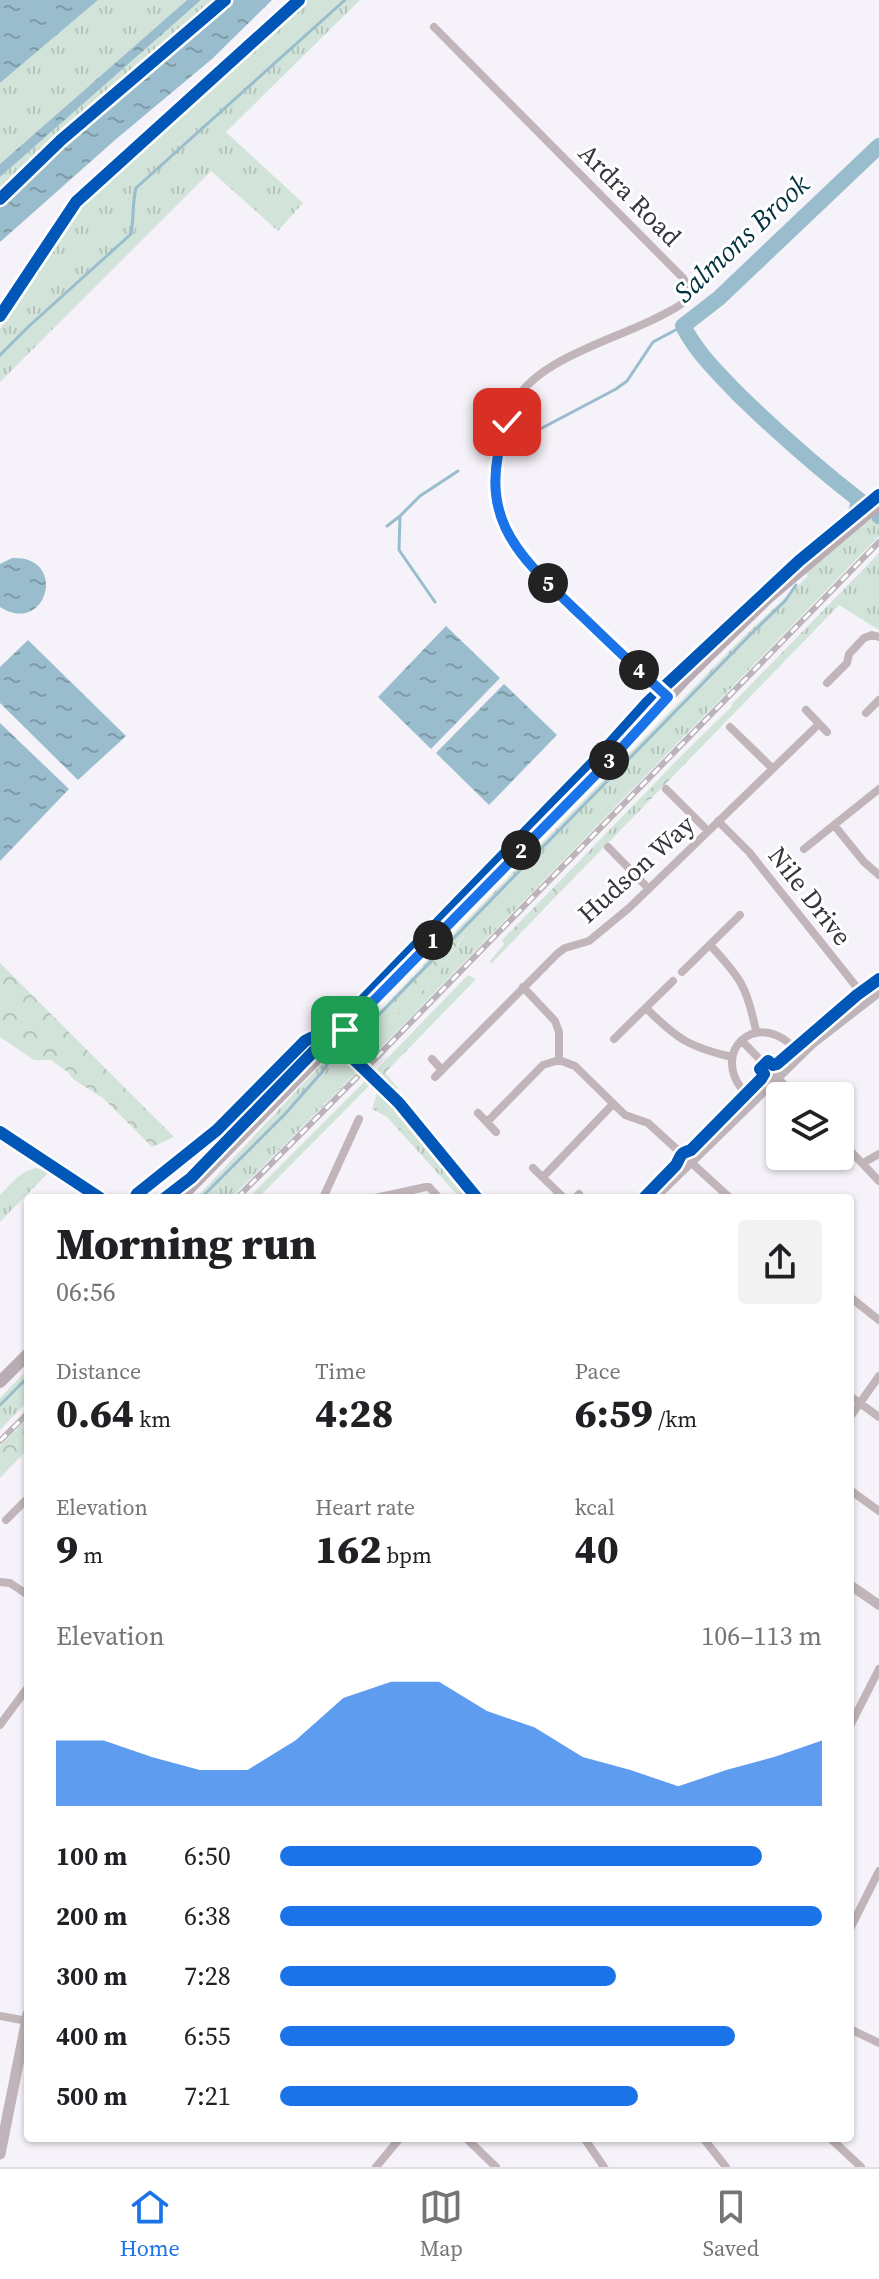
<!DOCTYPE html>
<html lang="en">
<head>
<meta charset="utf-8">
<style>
  :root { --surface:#fff; --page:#f2f2f2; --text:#202124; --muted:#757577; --line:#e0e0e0; --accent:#1a73e8 }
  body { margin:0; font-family:"Source Serif 4",serif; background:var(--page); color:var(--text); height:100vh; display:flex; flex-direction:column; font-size:30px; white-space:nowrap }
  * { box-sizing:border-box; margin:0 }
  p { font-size:26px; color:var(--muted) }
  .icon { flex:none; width:44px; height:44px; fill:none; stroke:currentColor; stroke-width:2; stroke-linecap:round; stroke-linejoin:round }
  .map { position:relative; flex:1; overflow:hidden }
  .drawer { position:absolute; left:24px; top:1194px; width:830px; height:948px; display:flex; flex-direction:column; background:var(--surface); border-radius:8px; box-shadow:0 2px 6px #0004 }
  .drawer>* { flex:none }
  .tools { position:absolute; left:766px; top:1082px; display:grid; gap:16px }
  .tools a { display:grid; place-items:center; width:88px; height:88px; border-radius:8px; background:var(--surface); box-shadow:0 2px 6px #0004; font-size:40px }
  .pin { position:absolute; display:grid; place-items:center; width:68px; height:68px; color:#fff; margin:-34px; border-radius:16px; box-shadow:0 4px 12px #0006 }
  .km { position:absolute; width:40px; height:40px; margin:-20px; border-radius:50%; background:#222; color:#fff; font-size:22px; line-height:40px; text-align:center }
  .round { display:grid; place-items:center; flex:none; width:84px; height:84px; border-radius:8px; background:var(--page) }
  .summary { display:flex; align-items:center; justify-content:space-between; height:136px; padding:0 32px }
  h1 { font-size:44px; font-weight:800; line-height:60px }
  .metrics { display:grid; grid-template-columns:repeat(3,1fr); gap:12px; height:136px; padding:8px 32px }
  .metrics div { display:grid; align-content:center }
  .metrics b { font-size:40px; font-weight:800 }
  .metrics small { font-size:22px; font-weight:400 }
  .metrics p { font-size:22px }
  .chart { height:224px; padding:16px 32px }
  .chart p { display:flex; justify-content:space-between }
  .chart svg { width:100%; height:144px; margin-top:8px; fill:var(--accent); opacity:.7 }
  ul { padding:0 32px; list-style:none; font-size:26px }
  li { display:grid; grid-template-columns:128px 96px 1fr; align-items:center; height:60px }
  li i { height:20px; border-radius:10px; background:var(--accent) }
  .dock { display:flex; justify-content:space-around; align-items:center; height:112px; border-top:2px solid var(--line); background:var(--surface); font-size:22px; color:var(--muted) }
  .dock a { display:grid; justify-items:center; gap:4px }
  .dock .selected { color:var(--accent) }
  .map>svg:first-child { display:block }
  .grass { fill:url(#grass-tufts) }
  .forest { fill:url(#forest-crowns) }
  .water { fill:url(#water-ripples) }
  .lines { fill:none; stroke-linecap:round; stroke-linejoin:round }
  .stream { stroke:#99bdcc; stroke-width:3 }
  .river { stroke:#99bdcc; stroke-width:16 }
  .minor { stroke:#c1b5b9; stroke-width:8 }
  .tertiary { stroke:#c1b5b9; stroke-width:10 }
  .secondary { stroke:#bfb4b9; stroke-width:11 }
  .primary { stroke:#b9acb2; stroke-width:12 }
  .rail-casing { stroke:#bbb4b9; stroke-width:6 }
  .rail { stroke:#fff; stroke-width:3; stroke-dasharray:9; stroke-linecap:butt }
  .tertiary-bridge { stroke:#c1b5b9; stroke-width:10 }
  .cycleway-casing { stroke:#fff; stroke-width:17 }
  .cycleway { stroke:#0057b8; stroke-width:12 }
  .route-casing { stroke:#fff; stroke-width:16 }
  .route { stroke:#1a73e8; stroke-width:10 }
  .labels { text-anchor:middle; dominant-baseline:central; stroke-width:6; stroke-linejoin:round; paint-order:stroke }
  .street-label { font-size:26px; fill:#37343c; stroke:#fff }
  .water-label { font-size:28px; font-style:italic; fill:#00323f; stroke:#fff }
</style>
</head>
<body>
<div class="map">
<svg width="879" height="2167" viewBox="0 0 879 2167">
  <defs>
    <pattern id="grass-tufts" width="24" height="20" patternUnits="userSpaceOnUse" patternTransform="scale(2)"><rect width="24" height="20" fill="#d2e4d9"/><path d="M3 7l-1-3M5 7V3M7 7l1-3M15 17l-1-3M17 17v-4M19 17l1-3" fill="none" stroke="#b5c4bb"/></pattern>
    <pattern id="forest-crowns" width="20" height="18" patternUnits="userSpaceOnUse" patternTransform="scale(2)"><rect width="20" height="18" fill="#d2e4d9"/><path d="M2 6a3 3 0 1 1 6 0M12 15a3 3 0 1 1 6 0" fill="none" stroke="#b5c4bb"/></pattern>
    <pattern id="water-ripples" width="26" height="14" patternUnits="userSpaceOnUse" patternTransform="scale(2)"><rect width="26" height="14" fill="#99bdcc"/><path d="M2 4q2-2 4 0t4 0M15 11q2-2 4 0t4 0" fill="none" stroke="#7e9aa7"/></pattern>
  </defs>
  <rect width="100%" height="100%" fill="#f5f2f9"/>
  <path class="grass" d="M98 0H187L0 164V83Z
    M201 0H227L0 201V177Z
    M306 0H360L226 132 303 203 278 231 211 171 0 382V329L69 219 82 205Z
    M879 512V536L366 1063 353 1050 374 1038 380 1030 432 982 464 936 463 931 459 928 740 640 808 576 806 573Z
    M879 553V630L839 605 780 666H773L734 706 731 705Z
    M682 755 679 765 646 799 645 805 567 885 558 883Z
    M342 1042 348 1045 335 1059 334 1063 339 1065 345 1059 358 1071 231 1198H196Z
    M367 1079 372 1083 258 1198H248Z
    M378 1090 379 1092 466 1198H460L387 1117 372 1109Z
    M36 1168 49 1172 0 1222V1195C11 1184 20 1171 36 1168Z
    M28 1369V1401L0 1430V1398Z"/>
  <path class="forest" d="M773 666H780L645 805 646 799 678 765 682 755Z
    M558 883 567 885 491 964 490 961 504 944 502 940Z
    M459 928 463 931 464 935 432 982 380 1030 374 1038 353 1050 342 1042 374 1017Z
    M0 963 174 1137 152 1147 104 1099 73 1079 68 1072 51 1060H34L0 1037Z
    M468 975 476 979 385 1073 398 1088 394 1089 375 1071Z
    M28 1418V1449L0 1478V1446Z"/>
  <path class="water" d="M0 0H98L0 83Z
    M187 0H201L0 177V164Z
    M233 0H272L212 59 115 140 0 242V204Z
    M12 558C69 555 47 637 0 607V564Z
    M446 626 500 678 431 749 378 697Z
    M28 640 126 736 78 780 0 703V667Z
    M504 684 557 735 489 805 436 753Z
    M0 723 69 789 0 861Z"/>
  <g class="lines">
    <path class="stream" d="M0 355 27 328 131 234C134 219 132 203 136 188L345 0
      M508 446 616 389 627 381 653 342 683 326
      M387 526 400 516
      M806 552 849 513 854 496
      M435 602 399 550 400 516 420 496 458 471
      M201 1198 285 1114 322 1072 339 1048 368 1026 749 636 785 601 796 585
      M0 1405 28 1377"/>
    <path class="river" d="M863 503C819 469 777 432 737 393 717 372 697 353 683 326L719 298 879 146
      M879 515V516"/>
    <path class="minor" d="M434 27 683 278 691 291C687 303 674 309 664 314 620 339 532 358 511 409 506 422 502 437 499 450 492 491 500 526 524 559L668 697
      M827 683 847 663 849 654 864 638 872 635 879 637
      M806 710 827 732
      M866 713 879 700
      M730 727 772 768
      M666 789 708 831
      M718 821 749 852 867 1000
      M834 825 864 862 879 875
      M608 847 649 889
      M804 849 879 789
      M710 945C741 978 747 987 756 1031
      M682 972 740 915
      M523 987 555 1021 559 1032V1060L575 1066 625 1115 648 1123 730 1198
      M646 1008C677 1039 689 1047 732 1057
      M614 1039 673 981
      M742 1041 795 1096
      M432 1059 442 1070
      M435 1077 558 953 565 948 589 941 629 908 819 724
      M741 1088C714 1051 753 1013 789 1043
      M478 1113 496 1132
      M487 1122 543 1065 559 1060
      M0 1132 100 1198
      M840 1140 879 1181
      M863 1163 879 1154
      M533 1168 564 1198
      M543 1177 613 1104
      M323 1198 359 1119
      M375 1198 426 1187H429L439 1198
      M575 1198 579 1194
      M850 1297 879 1320
      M850 1396 879 1417
      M850 1417 879 1376
      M850 1490 879 1511
      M6 1520 28 1498
      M0 1582 10 1583 28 1595
      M0 1725 28 1687
      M850 1726 879 1669
      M850 1929 879 1871
      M0 2016 27 2021
      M850 2029 879 2043
      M466 2138 496 2167
      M584 2138 604 2167
      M703 2138 726 2167
      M830 2138 861 2167
      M376 2167 400 2138"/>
    <path class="tertiary" d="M383 1087 399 1103 477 1198
      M135 1198 137 1194 217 1130 305 1041 315 1036 323 1035
      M850 1585 879 1605"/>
    <path class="secondary" d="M653 1198 812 1043 879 991
      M0 2154 28 2014"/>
    <path class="primary" d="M180 1198 615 755 686 678 768 598 879 504
      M0 1382 28 1354"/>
    <g class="rail-casing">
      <path id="rail" d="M237 1198 378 1056 879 542
        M0 1441 28 1413"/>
    </g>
    <use href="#rail" class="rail"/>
    <path class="tertiary-bridge" d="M323 1035 336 1042 383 1087"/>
    <g class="cycleway-casing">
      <path id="cycleway" d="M0 199 61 140 225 0
        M0 316 76 202 299 0
        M0 1132 100 1198
        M135 1198 137 1194 217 1130 305 1041C317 1034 325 1033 336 1042L399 1103 477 1198
        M165 1198 191 1178 592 764 647 703 799 561 879 495
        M644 1198 676 1165C682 1154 679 1154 691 1150L761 1079 764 1074 760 1069 768 1061 773 1065 777 1064 857 995 879 979"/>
    </g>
    <use href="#cycleway" class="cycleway"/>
  </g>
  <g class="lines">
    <g class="route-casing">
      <path id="route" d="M345 1030 615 755 668 697C639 671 611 644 583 617 518 555 473 519 507 422"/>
    </g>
    <use href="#route" class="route"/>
  </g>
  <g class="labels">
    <g class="street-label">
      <text transform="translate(630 195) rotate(45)">Ardra Road</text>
      <text transform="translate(636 869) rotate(-42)">Hudson Way</text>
      <text transform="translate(810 896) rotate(52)">Nile Drive</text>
    </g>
    <g class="water-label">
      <text transform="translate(741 238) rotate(-43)">Salmons Brook</text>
    </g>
  </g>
</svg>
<div class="tools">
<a><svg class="icon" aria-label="layers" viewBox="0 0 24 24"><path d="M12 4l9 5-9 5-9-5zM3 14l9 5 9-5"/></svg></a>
</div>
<div class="pin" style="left:345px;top:1030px;background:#1e9e55"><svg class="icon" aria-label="arrive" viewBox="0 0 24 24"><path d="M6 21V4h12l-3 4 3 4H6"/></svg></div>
<div class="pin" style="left:507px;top:422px;background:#d93025"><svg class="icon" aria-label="check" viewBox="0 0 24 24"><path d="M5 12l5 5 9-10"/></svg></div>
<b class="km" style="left:433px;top:940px">1</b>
<b class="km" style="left:521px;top:850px">2</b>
<b class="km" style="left:609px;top:760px">3</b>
<b class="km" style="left:639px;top:670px">4</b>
<b class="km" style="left:548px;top:583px">5</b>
<section class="drawer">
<div class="summary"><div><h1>Morning run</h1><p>06:56</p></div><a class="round"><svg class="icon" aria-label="share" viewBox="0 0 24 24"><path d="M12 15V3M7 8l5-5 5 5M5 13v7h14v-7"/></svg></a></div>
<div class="metrics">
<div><p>Distance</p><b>0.64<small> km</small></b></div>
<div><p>Time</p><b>4:28</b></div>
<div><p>Pace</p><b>6:59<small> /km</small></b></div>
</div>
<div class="metrics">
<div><p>Elevation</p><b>9<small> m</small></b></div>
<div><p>Heart rate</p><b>162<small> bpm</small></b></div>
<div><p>kcal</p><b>40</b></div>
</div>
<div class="chart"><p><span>Elevation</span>106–113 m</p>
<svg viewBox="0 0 160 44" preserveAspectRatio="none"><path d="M0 44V24L10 24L20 29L30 33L40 33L50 24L60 11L70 6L80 6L90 15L100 20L110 29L120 33L130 38L140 33L150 29L160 24V44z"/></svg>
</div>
<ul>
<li><b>100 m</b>6:50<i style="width:89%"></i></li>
<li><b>200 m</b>6:38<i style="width:100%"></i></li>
<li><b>300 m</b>7:28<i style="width:62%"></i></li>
<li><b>400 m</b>6:55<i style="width:84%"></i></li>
<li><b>500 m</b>7:21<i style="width:66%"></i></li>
</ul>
</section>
</div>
<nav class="dock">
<a class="selected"><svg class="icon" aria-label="home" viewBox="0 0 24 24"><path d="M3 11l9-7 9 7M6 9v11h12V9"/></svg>Home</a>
<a><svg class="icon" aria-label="map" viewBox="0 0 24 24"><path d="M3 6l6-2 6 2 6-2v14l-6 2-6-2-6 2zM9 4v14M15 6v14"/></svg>Map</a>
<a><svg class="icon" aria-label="saved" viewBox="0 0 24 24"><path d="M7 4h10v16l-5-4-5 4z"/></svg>Saved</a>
</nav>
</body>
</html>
